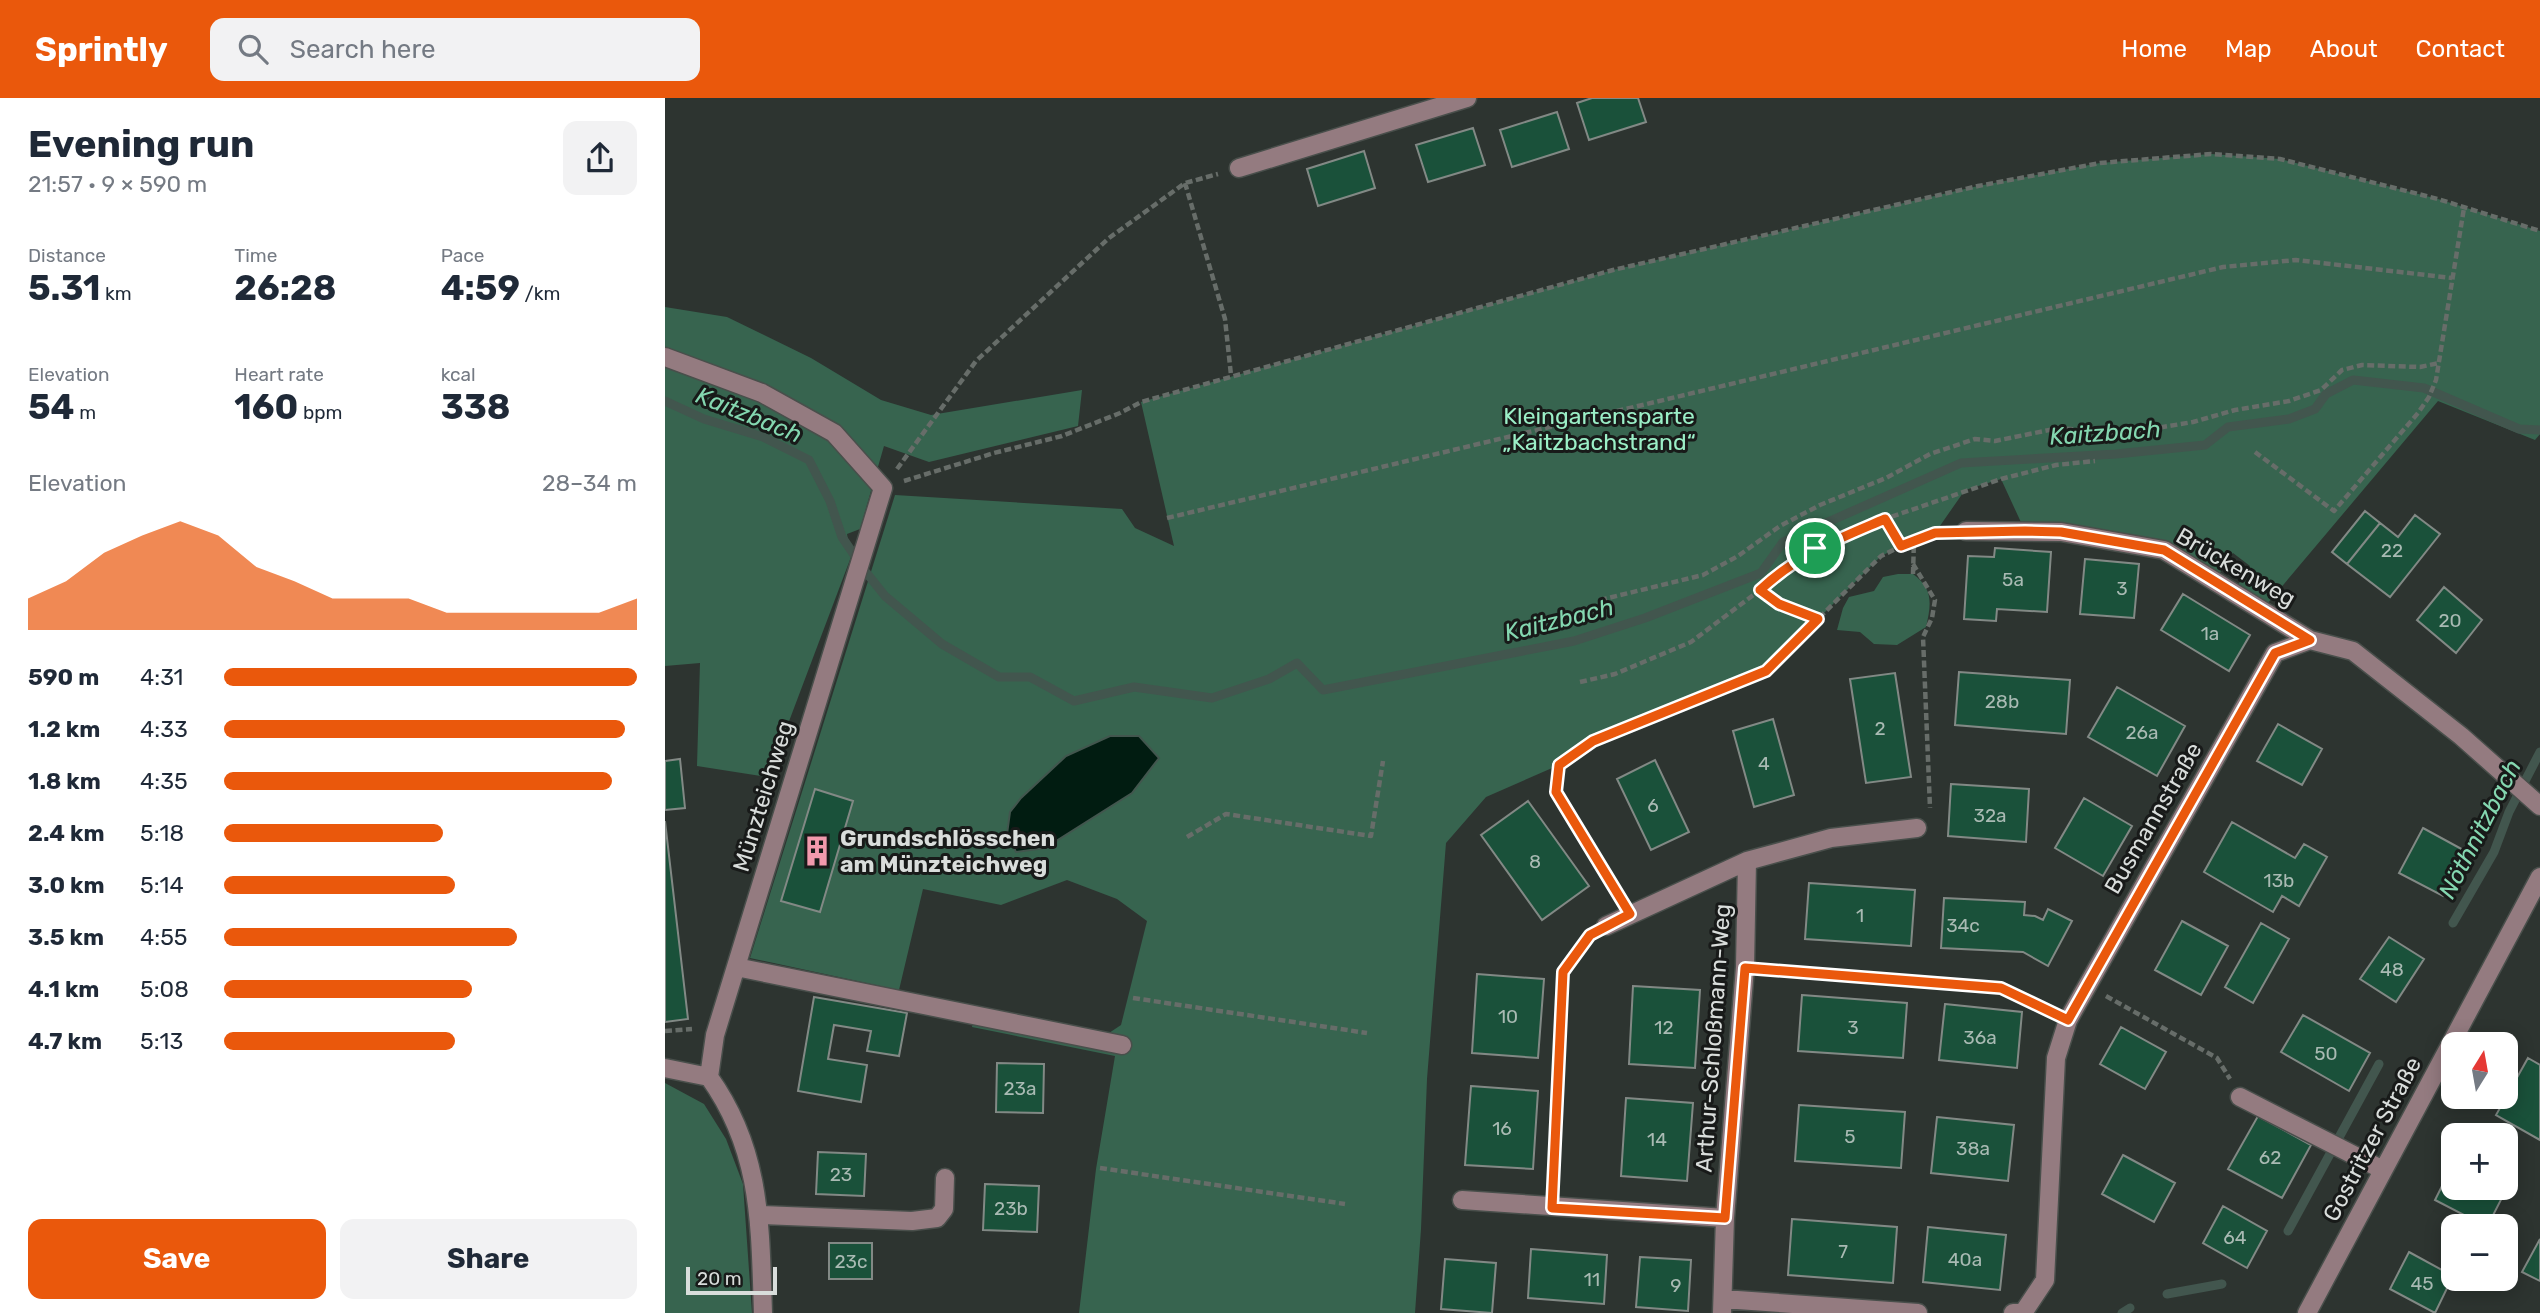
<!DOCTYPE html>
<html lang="en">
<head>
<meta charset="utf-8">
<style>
  :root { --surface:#fff; --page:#f2f2f3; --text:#1f2937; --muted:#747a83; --accent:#ea580c }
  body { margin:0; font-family:Rubik,sans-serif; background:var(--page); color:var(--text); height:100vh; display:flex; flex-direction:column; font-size:26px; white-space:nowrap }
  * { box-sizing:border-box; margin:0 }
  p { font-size:23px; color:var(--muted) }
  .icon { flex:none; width:38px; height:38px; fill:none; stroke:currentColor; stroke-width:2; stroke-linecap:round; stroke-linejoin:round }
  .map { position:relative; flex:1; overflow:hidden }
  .drawer { display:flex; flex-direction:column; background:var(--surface); width:665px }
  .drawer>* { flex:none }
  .needle { width:46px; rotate:11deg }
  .fabs { position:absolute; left:1776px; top:934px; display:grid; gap:14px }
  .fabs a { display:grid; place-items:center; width:77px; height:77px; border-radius:14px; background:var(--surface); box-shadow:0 4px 18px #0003; font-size:35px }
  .scale { position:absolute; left:21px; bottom:18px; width:91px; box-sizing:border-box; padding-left:7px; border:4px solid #d9dddb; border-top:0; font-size:19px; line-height:24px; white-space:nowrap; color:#d9dddb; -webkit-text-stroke:5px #181a19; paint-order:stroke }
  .pin { position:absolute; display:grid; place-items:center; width:60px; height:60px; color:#fff; margin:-30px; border:4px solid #fff; border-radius:50%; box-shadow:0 2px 7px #0007 }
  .round { display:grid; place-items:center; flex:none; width:74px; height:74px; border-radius:14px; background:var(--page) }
  .headline { display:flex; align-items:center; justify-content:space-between; height:119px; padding:0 28px }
  h1 { font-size:38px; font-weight:700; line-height:52px }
  .stats { display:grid; grid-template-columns:repeat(3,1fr); gap:10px; height:119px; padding:7px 28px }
  .stats div { display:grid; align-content:center }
  .stats b { font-size:35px; font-weight:700 }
  .stats small { font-size:19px; font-weight:400 }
  .stats p { font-size:19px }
  .chart { height:196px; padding:14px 28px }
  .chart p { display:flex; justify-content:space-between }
  .chart svg { width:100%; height:126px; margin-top:7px; fill:var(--accent); opacity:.7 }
  .action { display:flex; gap:14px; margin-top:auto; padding:14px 28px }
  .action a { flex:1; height:80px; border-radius:14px; background:var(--accent); color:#fff; font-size:28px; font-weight:700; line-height:80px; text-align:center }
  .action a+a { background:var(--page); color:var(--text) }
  ul { padding:0 28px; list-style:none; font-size:23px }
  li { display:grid; grid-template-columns:112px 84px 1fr; align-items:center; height:52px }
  li i { height:18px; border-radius:9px; background:var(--accent) }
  header { display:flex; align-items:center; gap:42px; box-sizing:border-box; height:98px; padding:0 35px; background:var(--accent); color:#fff }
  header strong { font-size:33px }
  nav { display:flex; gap:38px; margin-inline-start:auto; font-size:24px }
  .search { width:490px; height:63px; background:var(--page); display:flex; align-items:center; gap:18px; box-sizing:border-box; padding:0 24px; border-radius:14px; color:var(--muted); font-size:26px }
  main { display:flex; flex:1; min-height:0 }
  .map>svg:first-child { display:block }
  .green { fill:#37644f }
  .water { fill:#011c11; stroke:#42564e; stroke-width:2 }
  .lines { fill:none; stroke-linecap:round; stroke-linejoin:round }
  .stream { stroke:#42564e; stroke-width:9 }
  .building { fill:#1a513a; stroke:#828985; stroke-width:2 }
  .minor-casing { stroke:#494f4b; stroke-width:21 }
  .path { stroke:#676d69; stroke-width:4.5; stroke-dasharray:7 3.5; stroke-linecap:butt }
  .minor { stroke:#947b80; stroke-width:18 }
  .route-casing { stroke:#fff; stroke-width:14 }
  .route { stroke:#ea580c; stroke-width:9 }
  .labels { text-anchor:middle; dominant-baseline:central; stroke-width:6; stroke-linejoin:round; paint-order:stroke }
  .number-label { font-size:19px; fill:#a9bab3 }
  .park-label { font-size:23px; fill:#9befc7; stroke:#181a19 }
  .street-label { font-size:23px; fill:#d9dddb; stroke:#181a19 }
  .poi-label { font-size:23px; font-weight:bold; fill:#d9dddb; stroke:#181a19; text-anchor:start }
  .water-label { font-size:24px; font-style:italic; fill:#84d7b0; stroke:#181a19 }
</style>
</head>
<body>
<header>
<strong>Sprintly</strong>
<div class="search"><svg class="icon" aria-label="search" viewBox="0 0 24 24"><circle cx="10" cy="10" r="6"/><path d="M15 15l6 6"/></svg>Search here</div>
<nav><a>Home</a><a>Map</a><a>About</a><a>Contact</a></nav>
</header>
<main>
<section class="drawer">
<div class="headline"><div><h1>Evening run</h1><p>21:57 · 9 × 590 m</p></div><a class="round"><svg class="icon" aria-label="share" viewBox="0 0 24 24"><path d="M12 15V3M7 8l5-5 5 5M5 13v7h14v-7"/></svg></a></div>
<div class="stats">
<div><p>Distance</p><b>5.31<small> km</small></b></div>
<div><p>Time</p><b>26:28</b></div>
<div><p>Pace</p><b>4:59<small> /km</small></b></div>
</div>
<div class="stats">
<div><p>Elevation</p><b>54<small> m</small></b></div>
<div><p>Heart rate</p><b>160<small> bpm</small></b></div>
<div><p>kcal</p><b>338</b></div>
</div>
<div class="chart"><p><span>Elevation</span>28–34 m</p>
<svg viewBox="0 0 160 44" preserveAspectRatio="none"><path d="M0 44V33L10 27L20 17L30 11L40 6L50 11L60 22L70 27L80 33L90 33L100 33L110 38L120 38L130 38L140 38L150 38L160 33V44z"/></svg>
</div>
<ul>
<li><b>590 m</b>4:31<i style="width:100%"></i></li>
<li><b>1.2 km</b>4:33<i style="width:97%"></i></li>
<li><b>1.8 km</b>4:35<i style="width:94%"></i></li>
<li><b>2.4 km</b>5:18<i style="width:53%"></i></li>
<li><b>3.0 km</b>5:14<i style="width:56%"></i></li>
<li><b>3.5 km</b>4:55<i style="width:71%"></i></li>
<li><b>4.1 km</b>5:08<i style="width:60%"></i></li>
<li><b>4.7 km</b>5:13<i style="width:56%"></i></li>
</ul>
<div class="action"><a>Save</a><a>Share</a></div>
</section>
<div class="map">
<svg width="1875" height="1215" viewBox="0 0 1875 1215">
  <rect width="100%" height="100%" fill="#2d3430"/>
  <path class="green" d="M1546 56 1615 61 1773 101 1875 133V336L1870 342 1773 303 1603 505 1573 487 1585 468 1568 455 1554 476 1504 446 1360 433 1336 381 1300 392 1270 435 1248 442 1216 458 1101 573 928 643 894 667 821 699 781 745 762 981 756 1131 750 1215H414L431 1071 450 958 307 929 311 909 444 935 456 927 482 823 452 801 402 782 336 807 258 791 234 892 85 860 230 397 457 411 470 430 509 448 476 304 948 172 1313 88 1435 65Z
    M0 209 62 219 146 260 216 302 266 317 417 292 413 328 264 364 219 348 195 431 182 436 186 459 103 679 32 668 35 565 0 568Z
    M1233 476H1248C1269 491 1266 507 1261 529L1232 547 1209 546 1195 534 1172 532 1178 510 1184 499 1209 493 1218 479Z
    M0 985 39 1006 61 1041 78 1086 87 1215H0Z"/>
  <path class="water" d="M445 638H474L494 660 467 695 380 750 351 754 342 736 345 714 356 700 401 658Z"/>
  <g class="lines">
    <path class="stream" d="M0 303 39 321 98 339 144 362 165 403 177 439 200 473 220 498 277 546 334 579H365L409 603 469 589 547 600 604 581 632 565 658 592 909 543 980 520 1096 475 1118 444 1296 365 1451 356 1540 347 1563 329 1624 321 1650 311 1661 296 1688 282 1759 290 1854 331 1875 332
      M1788 825 1829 754 1844 714 1875 654
      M1623 1133 1714 966
      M1502 1196 1557 1186
      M1457 1215 1465 1210"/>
  </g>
  <path class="building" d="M927 0H973L981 24 924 42 912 5Z
    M892 14 904 51 847 69 835 32Z
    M808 30 820 67 763 84 751 47Z
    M699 53 710 90 653 108 642 71Z
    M1700 413 1715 425 1682 466 1667 454Z
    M1750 417 1775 436 1725 499 1682 466 1715 425 1733 439Z
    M1330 450 1386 454 1382 514 1332 511 1331 523 1299 521 1303 458 1329 459Z
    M1420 461 1474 466 1469 520 1415 516Z
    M1779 489 1817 522 1791 555 1752 522Z
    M1518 496 1585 537 1564 573 1496 532Z
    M1294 574 1405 582 1401 636 1290 627Z
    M1230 575 1246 679 1201 685 1185 581Z
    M1452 589 1520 628 1492 678 1423 639Z
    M1108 621 1129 697 1089 709 1068 633Z
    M1613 626 1657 651 1637 687 1592 663Z
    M15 661 20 710 0 712V663Z
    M990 662 1024 734 986 752 952 681Z
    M1286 686 1364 691 1361 744 1283 738Z
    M150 691 188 703 155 814 116 803Z
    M1419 700 1467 728 1438 778 1390 750Z
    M863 703 924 788 877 822 816 737Z
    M0 723 23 921 0 924Z
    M1567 724 1630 760 1639 746 1662 759 1634 808 1617 798 1608 814 1539 774Z
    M1758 730 1802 754 1778 798 1734 775Z
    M1144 785 1250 792 1246 848 1140 841Z
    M1279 800 1360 804 1359 817 1370 818 1378 822 1383 811 1407 823 1383 868 1358 854 1276 850Z
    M1517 823 1563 848 1536 897 1490 872Z
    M1596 825 1624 841 1588 905 1560 889Z
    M1724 839 1759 861 1731 904 1695 881Z
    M812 876 879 881 873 960 807 955Z
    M968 888 1035 892 1030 970 964 966Z
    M1137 897 1242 905 1238 960 1133 953Z
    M149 899 242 915 234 958 202 953 206 933 169 927 163 961 202 967 196 1004 133 993Z
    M1280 906 1357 914 1352 970 1274 962Z
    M1638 917 1705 955 1684 993 1616 954Z
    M1456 929 1501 954 1480 991 1435 966Z
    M1863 960 1875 967V1042L1831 1017Z
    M332 965 379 966 378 1015 331 1014Z
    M806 988 873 993 868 1071 800 1067Z
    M961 1000 1028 1005 1022 1083 956 1078Z
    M1134 1007 1240 1014 1236 1070 1130 1063Z
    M1593 1018 1646 1047 1617 1100 1563 1071Z
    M1272 1019 1349 1027 1343 1083 1266 1075Z
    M153 1054 201 1056 199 1098 151 1096Z
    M1458 1057 1510 1085 1489 1124 1437 1096Z
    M1788 1066V1090H1842L1822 1129 1770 1102Z
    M320 1086 374 1088 372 1134 318 1132Z
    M1558 1108 1602 1133 1582 1170 1538 1145Z
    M1127 1121 1232 1129 1228 1185 1123 1177Z
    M1263 1129 1341 1137 1335 1192 1258 1184Z
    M1875 1141V1183L1857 1174Z
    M164 1145H207V1181H164Z
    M866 1151 942 1157 939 1206 863 1200Z
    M1744 1154 1788 1178 1770 1215 1725 1191Z
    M975 1159 1026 1162 1023 1213 971 1209Z
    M780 1161 831 1165 827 1215 776 1211Z"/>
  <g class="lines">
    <g class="minor-casing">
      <path id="minor" d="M574 70 802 0
        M0 259 97 295 169 335 218 390 50 937 44 979
        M1301 433 1396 434 1499 452 1645 542
        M941 828 1082 763 1166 740 1252 730
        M71 869 457 947
        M0 970 44 979C97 1053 95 1128 98 1215
        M1575 999 1718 1072
        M797 1102 1060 1120
        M95 1117 247 1123 272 1120 279 1111 280 1080
        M1058 1201 1253 1215
        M1057 1215 1060 1120 1080 869 1082 763
        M1348 1215H1358L1380 1182 1391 960 1403 922 1610 555 1645 542 1688 553 1796 638 1875 708
        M1642 1215 1875 779"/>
    </g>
    <path class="path" d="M520 85 560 221 566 277
      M1590 354 1669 413 1753 315 1764 299 1771 282 1799 110
      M232 371 311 263 444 140 520 85 553 76
      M239 383 329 355 397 338 455 315 476 304 948 172 1313 88 1435 65 1546 56 1615 61 1773 101 1875 133
      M502 420 1558 169 1631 162 1787 180
      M1220 421 1236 448
      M1248 466 1270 502 1267 520 1258 539 1265 710
      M1248 476 1249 442
      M1095 492 1113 506 1153 521
      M935 502 1038 477 1073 458 1115 428 1155 407 1221 380 1265 356 1310 341 1330 343 1394 330 1450 335 1486 331 1528 324 1570 312 1624 303 1656 292 1677 272 1697 267 1755 269 1774 265
      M915 584 950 576 1026 544 1095 492 1115 473 1150 451 1220 421 1336 381 1391 367 1430 363
      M522 739 561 716 706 738 718 663
      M954 797 891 694 894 667 928 643 1101 573 1216 458 1249 442 1280 434
      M1104 871 1336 890 1383 913
      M1441 898 1552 960 1565 981
      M468 900 702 935
      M0 933 27 931
      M435 1070 680 1106
      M888 1084 898 875 922 841"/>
    <use href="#minor" class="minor"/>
  </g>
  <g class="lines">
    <g class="route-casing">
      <path id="route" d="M1220 421 1236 448 1270 435 1360 433 1396 434 1499 452 1645 542 1610 555 1403 922 1336 890 1080 870 1060 1120 887 1110 898 874 925 837 965 816 891 694 894 667 928 643 1101 573 1153 521 1114 506 1095 492C1135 455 1171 442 1220 421Z"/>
    </g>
    <use href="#route" class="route"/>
  </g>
  <defs>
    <g id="building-bare" transform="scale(2.415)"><path d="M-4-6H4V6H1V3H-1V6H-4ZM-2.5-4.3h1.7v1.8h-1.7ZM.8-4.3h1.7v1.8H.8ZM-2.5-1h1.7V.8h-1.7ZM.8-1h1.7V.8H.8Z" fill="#f29aad" stroke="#181a19" stroke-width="2.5" paint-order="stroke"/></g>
  </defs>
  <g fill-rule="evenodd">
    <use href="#building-bare" x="152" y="753"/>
  </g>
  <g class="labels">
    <g class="number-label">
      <text x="1727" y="452">22</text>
      <text x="1348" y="481">5a</text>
      <text x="1457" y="490">3</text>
      <text x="1785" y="522">20</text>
      <text x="1545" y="535">1a</text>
      <text x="1337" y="603">28b</text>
      <text x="1215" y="630">2</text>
      <text x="1477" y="634">26a</text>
      <text x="1099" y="665">4</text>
      <text x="988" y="707">6</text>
      <text x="1325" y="717">32a</text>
      <text x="870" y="763">8</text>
      <text x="1614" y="782">13b</text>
      <text x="1195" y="817">1</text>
      <text x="1298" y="827">34c</text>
      <text x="1727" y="871">48</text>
      <text x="843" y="918">10</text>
      <text x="999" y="929">12</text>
      <text x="1188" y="929">3</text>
      <text x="1315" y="939">36a</text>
      <text x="1661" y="955">50</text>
      <text x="355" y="990">23a</text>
      <text x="837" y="1030">16</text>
      <text x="1185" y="1038">5</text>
      <text x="992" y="1041">14</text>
      <text x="1308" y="1050">38a</text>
      <text x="1605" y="1059">62</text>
      <text x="176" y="1076">23</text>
      <text x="346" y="1110">23b</text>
      <text x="1570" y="1139">64</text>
      <text x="1178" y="1153">7</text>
      <text x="1300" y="1161">40a</text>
      <text x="186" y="1163">23c</text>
      <text x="927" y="1181">11</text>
      <text x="1757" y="1185">45</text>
      <text x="1011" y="1187">9</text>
    </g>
    <g class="park-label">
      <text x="934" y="318">Kleingartensparte<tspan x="934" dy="26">„Kaitzbachstrand“</tspan></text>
    </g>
    <g class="street-label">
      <text transform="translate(1571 469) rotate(30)">Brückenweg</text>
      <text transform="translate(98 698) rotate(-73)">Münzteichweg</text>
      <text transform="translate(1488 720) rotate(-60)">Busmannstraße</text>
      <text transform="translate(1048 940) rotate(-86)">Arthur-Schloßmann-Weg</text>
      <text transform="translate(1707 1041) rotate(-62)">Gostritzer Straße</text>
    </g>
    <g class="poi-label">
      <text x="175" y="740">Grundschlösschen<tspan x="175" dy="26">am Münzteichweg</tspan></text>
    </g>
    <g class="water-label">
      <text transform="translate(84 317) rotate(22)">Kaitzbach</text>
      <text transform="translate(1440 335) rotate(-4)">Kaitzbach</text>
      <text transform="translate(894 522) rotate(-14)">Kaitzbach</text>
      <text transform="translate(1815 731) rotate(-63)">Nöthnitzbach</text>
    </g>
  </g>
</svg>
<div class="fabs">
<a><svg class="needle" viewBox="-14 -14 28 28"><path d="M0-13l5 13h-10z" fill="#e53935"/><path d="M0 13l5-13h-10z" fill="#747a83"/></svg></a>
<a>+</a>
<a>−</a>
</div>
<div class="scale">20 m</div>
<div class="pin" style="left:1150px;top:450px;background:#1e9e55"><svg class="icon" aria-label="arrive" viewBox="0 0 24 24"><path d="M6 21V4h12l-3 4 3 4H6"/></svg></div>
</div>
</main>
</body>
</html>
